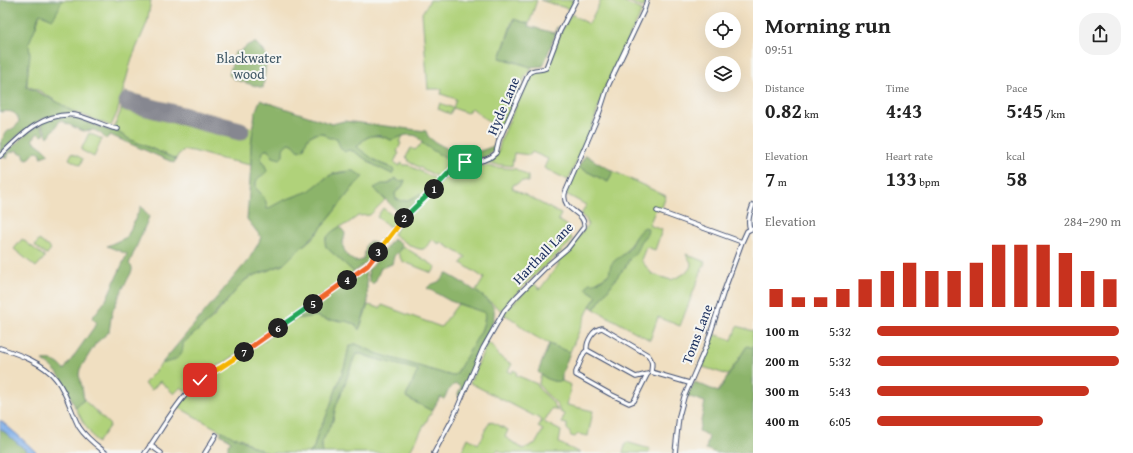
<!DOCTYPE html>
<html lang="en">
<head>
<meta charset="utf-8">
<style>
  :root { --surface:#fff; --page:#f2f2f2; --text:#222; --muted:#767676; --accent:#c8321e }
  body { margin:0; font-family:"Gentium Book Plus",serif; background:var(--page); color:var(--text); height:100vh; display:flex; flex-direction:column; font-size:15px; white-space:nowrap }
  * { box-sizing:border-box; margin:0 }
  p { font-size:13px; color:var(--muted) }
  .icon { flex:none; width:22px; height:22px; fill:none; stroke:currentColor; stroke-width:2; stroke-linecap:round; stroke-linejoin:round }
  .map { position:relative; flex:1; overflow:hidden }
  .panel { display:flex; flex-direction:column; background:var(--surface); width:380px }
  .panel>* { flex:none }
  .buttons { position:absolute; left:705px; top:12px; display:grid; gap:8px }
  .buttons a { display:grid; place-items:center; width:36px; height:36px; border-radius:50%; background:var(--surface); box-shadow:0 4px 16px #0002; font-size:20px }
  .pin { position:absolute; display:grid; place-items:center; width:34px; height:34px; color:#fff; margin:-17px; border-radius:8px; box-shadow:0 2px 6px #0006 }
  .km { position:absolute; width:20px; height:20px; margin:-10px; border-radius:50%; background:#222; color:#fff; font-size:11px; line-height:20px; text-align:center }
  .round { display:grid; place-items:center; flex:none; width:42px; height:42px; border-radius:16px; background:var(--page) }
  .headline { display:flex; align-items:center; justify-content:space-between; height:68px; padding:0 12px }
  h1 { font-size:22px; font-weight:800; line-height:30px }
  .stats { display:grid; grid-template-columns:repeat(3,1fr); gap:6px; height:68px; padding:4px 12px }
  .stats div { display:grid; align-content:center }
  .stats b { font-size:20px; font-weight:800 }
  .stats small { font-size:11px; font-weight:400 }
  .stats p { font-size:11px }
  .chart { height:112px; padding:8px 12px }
  .chart p { display:flex; justify-content:space-between }
  .chart svg { width:100%; height:72px; margin-top:4px; stroke:var(--accent); stroke-width:6 }
  ul { padding:0 12px; list-style:none; font-size:13px }
  li { display:grid; grid-template-columns:64px 48px 1fr; align-items:center; height:30px }
  li i { height:10px; border-radius:5px; background:var(--accent) }
  main { display:flex; flex:1; min-height:0 }
  .map>svg:first-child { display:block }
  .green { fill:#b0d27a; stroke:#66806c }
  .forest { fill:#8cb46a; stroke:#547264 }
  .water { fill:#7eade8; stroke:#4c6ea3 }
  .lines { fill:none; stroke-linecap:round; stroke-linejoin:round }
  .runway { stroke:#868790; stroke-width:19 }
  .minor-casing { stroke:#3b496d; stroke-width:5.5 }
  .minor { stroke:#fff; stroke-width:3.5 }
  .split-1-casing { stroke:#fff; stroke-width:8 }
  .split-2-casing { stroke:#fff; stroke-width:8 }
  .split-3-casing { stroke:#fff; stroke-width:8 }
  .split-4-casing { stroke:#fff; stroke-width:8 }
  .split-5-casing { stroke:#fff; stroke-width:8 }
  .split-6-casing { stroke:#fff; stroke-width:8 }
  .split-7-casing { stroke:#fff; stroke-width:8 }
  .split-8-casing { stroke:#fff; stroke-width:8 }
  .split-9-casing { stroke:#fff; stroke-width:8 }
  .split-1 { stroke:#22a559; stroke-width:5 }
  .split-2 { stroke:#22a559; stroke-width:5 }
  .split-3 { stroke:#f5b400; stroke-width:5 }
  .split-4 { stroke:#f0652b; stroke-width:5 }
  .split-5 { stroke:#f0652b; stroke-width:5 }
  .split-6 { stroke:#22a559; stroke-width:5 }
  .split-7 { stroke:#f0652b; stroke-width:5 }
  .split-8 { stroke:#f5b400; stroke-width:5 }
  .split-9 { stroke:#f5b400; stroke-width:5 }
  .labels { text-anchor:middle; dominant-baseline:central; stroke-width:4; stroke-linejoin:round; paint-order:stroke }
  .park-label { font-size:14px; fill:#405865; stroke:#f6f6f2 }
  .street-label { font-size:14px; fill:#1b2f5e; stroke:#f6f6f2 }
</style>
</head>
<body>
<main>
<div class="map">
<svg width="753" height="453" viewBox="0 0 753 453">
  <rect width="100%" height="100%" fill="#f6f6f2"/>
  <filter id="ink" filterUnits="userSpaceOnUse"><feTurbulence type="fractalNoise" baseFrequency=".025" numOctaves="2"/><feDisplacementMap in="SourceGraphic" scale="8" xChannelSelector="R" yChannelSelector="G"/><feConvolveMatrix kernelMatrix="1 2 1 2 8 2 1 2 1" color-interpolation-filters="sRGB"/></filter>
  <filter id="wash" filterUnits="userSpaceOnUse"><feTurbulence type="fractalNoise" baseFrequency=".012" numOctaves="4" result="noise"/><feDisplacementMap in="SourceGraphic" scale="16" xChannelSelector="R" yChannelSelector="G"/><feGaussianBlur stdDeviation="0.9" result="paint"/><feColorMatrix in="noise" values="0 0 0 0 0 0 0 0 0 0 0 0 0 0 0 0 0 1.4 0 .05"/><feComposite in="paint" operator="in"/></filter>
  <g filter="url(#wash)">
    <rect width="100%" height="100%" fill="#f0dfc1"/>
    <path class="green" d="M62 0H151L147 23 132 58 117 113 111 126 70 110 40 91 27 86 29 51 28 42 36 26 40 14Z
      M430 0H537L529 24 513 19 500 58 531 67V70C523 75 518 95 514 104H509V106L512 107 504 127 490 123 472 108 467 113 453 108 456 99 441 94 442 89H428L422 13Z
      M540 0H574L569 9Z
      M601 0H618L642 10 638 20 627 41 615 70 606 85 594 121 569 179 568 180 544 168 548 159 532 152 530 155 514 153 512 166 482 163 493 158 498 153 501 140 528 78 531 72 536 71 544 72 546 70 549 65 560 34 571 14 589 24Z
      M625 0H646L644 7H641Z
      M125 92 253 128 251 146V165L221 159 193 151 184 150 178 155 176 159 129 139 113 129 120 113Z
      M440 103 453 108 450 114 438 109Z
      M89 133 102 139 94 157 81 150Z
      M318 133H322L326 136 337 138 348 150 353 151 358 154 374 165 392 174 390 167 377 162 357 148C366 133 377 134 391 140L404 135 399 142 401 143 397 152 399 153 394 162 400 166 401 163 404 165H408L440 181 423 197 418 195C411 199 404 204 396 199L395 194 396 192 402 187 405 181H399L397 180 396 178 388 184 374 188 385 200 370 215 358 216 347 224 339 227 333 231 326 238 325 243 326 247 354 272 311 304 225 362 207 372 187 392 181 387 174 394 160 381 152 390 144 384 162 363H166L183 343 213 318 243 282 250 277 283 265 296 252 315 236 355 185 362 177C354 168 337 171 327 177 321 181 317 187 310 191 307 193 302 194 298 195 288 199 277 203 267 210 267 200 262 195 256 188 255 180 257 177 264 174L266 168 261 158 263 152 265 150H269L273 157 283 156C282 149 283 146 290 143L294 145 305 147C306 138 310 135 318 133Z
      M422 143 454 164 442 179 409 162 408 159 406 157 411 148 415 150Z
      M72 153 83 159 80 165 69 159Z
      M464 163 472 165 480 164 484 166 516 169 528 176V182L522 181 516 184H514L512 188 561 214 558 220 565 224 572 230 568 234 572 238 569 244 527 282 509 302 502 311 476 291 484 278 461 263 466 257 440 242 439 244 432 239C429 242 427 248 423 249 416 251 399 238 393 234L405 219 456 166Z
      M578 167 608 182 613 171 666 196 661 210 656 209 649 225 662 230 655 250 646 247 641 260 652 274 671 280C678 277 692 272 691 263 690 260 687 257 686 254L705 262 680 326 658 317 650 340 594 309 620 273 625 268 629 260 637 250 640 242 647 234 635 237 626 251 610 270 609 274 586 289 597 296 590 306 570 352C555 347 539 340 527 331 518 324 514 319 503 314L533 283 540 289 559 264 555 260 569 249 588 225 586 219 581 215 586 205 566 194Z
      M383 208 398 220 391 228 377 217Z
      M22 239 45 257 36 267 14 249Z
      M39 240 51 249 46 255 35 246Z
      M401 245 436 267 432 273 402 261 398 253 401 249Z
      M458 304 483 312 485 314C484 334 466 357 456 374L452 376 378 354 356 344 352 345 349 347 345 365 326 417 318 432 314 447 312 451 310 453H268L254 447 241 438 235 439 178 407 201 382 208 376 232 363 295 319 315 316 327 320 345 321 353 323 360 328 368 305 380 308 382 305 441 327Z
      M737 326 753 331V348L747 346 728 375 700 366 714 334 732 340Z
      M487 343C494 345 494 349 498 354 501 359 507 361 512 364L508 371 512 373 513 370 517 372 516 375 537 384 539 389 551 400 558 411 552 408 544 422 561 431 559 443 580 453H503L498 450 496 453H461L468 438 478 444 484 435 483 434 490 421 508 430 505 437 523 449 536 443 543 430 538 427 542 420 470 383Z
      M357 354H361L372 358 419 370 406 396 407 398 432 411 409 453H323L322 449V442L333 420 336 406 343 389 354 358Z
      M541 375C548 379 553 383 562 381L571 385 567 405 593 411 588 436 578 434 575 437 571 436 569 431 567 429V424L562 423 564 414 560 412C557 399 542 393 539 384 539 381 540 378 541 375Z
      M84 400 110 425 97 443 83 422 75 407Z
      M626 442 650 449 649 453H623Z"/>
    <path class="forest" d="M0 0H62L59 8 53 19 40 14 38 18 36 26 29 43 30 55 26 87 34 90 59 103 76 114C70 114 63 113 57 115 33 119 16 137 0 153 0 147 2 136 7 132 12 128 17 128 19 121 16 110 9 111 0 112Z
      M514 19 529 24 528 26 554 33 557 27H558L543 66 531 67 516 62 500 58Z
      M253 43H256L267 56 263 88 236 80 229 75 235 52H239L248 45Z
      M260 100 332 124 344 121 426 131C427 134 428 137 431 139 439 146 452 148 456 158V162L454 164 423 144 417 136C404 133 403 137 391 140 382 136 376 133 366 138 362 141 360 143 357 147L377 162 393 169 394 171 392 174 374 165 358 154 353 151 348 150 345 152C340 149 338 143 337 138H329L322 133C308 134 307 138 304 149L299 151 294 145 290 143C278 147 287 154 280 159L273 157 269 150H265L263 152 261 158 266 168 267 171C261 179 255 175 256 188 262 195 267 199 267 209L282 201 309 191 327 177 333 174 350 171H354L363 177 355 185 317 233 296 252 284 264 250 277 245 280 209 321 183 343C184 356 175 362 162 363L249 259 258 244 261 237 247 219 251 165V146L255 113Z
      M65 116 79 119 111 131 113 129 129 139 176 159 174 163 172 162 110 135 106 139 100 133 94 130 82 131 60 120 56 127 48 137 42 124V123L48 119Z
      M40 124 45 134 43 136 38 133 32 140 44 149 49 154 41 157V153L36 151 30 158 27 159 24 157V154L21 153H18L17 150 9 153 7 159 3 156 26 134Z
      M497 145C491 157 485 158 472 160L473 158 470 155V153L480 151Z
      M586 155 598 163 613 171 608 182 578 167Z
      M396 178 397 180 399 181 405 180 402 187 396 192 395 194 396 199C404 203 411 199 418 195L420 194 423 197 412 206 403 217 374 188 382 184H389Z
      M141 206 149 217 129 264 132 267V271L122 290 113 310 111 318 109 332 96 343 80 369 79 375 82 387 84 400 75 407C66 386 63 374 43 361 52 359 60 363 64 370L97 323 92 318 106 300 127 254 107 246 127 237Z
      M340 227 345 233C345 238 342 242 343 246 345 255 354 266 363 259 368 246 362 236 382 246L370 260 354 272 326 247C323 237 332 231 340 227Z
      M645 227 647 228 648 230 647 234 640 242 636 253 629 260 625 268 620 273 594 309 590 306 597 296 586 289 589 283C596 285 604 278 609 274 610 271 610 267 611 265 614 259 622 257 626 252 633 244 635 232 645 227Z
      M393 239 401 244C401 250 398 252 394 256L392 264 381 268 375 282 372 284 369 280 368 270 373 266Z
      M364 270H365L367 283V289L368 302 359 330 355 324 345 321 327 320 315 316 295 319Z
      M446 273C456 279 491 298 494 309 496 317 489 332 485 339L459 398 458 394 461 387 456 384C450 386 447 393 444 399L440 397 432 411 406 397 418 370 372 358 361 354H357L354 358 343 389 336 406 333 420 322 442V449L323 453H308L311 452 314 447 318 432 326 417 345 365 349 347 354 344H356L378 354 452 376 456 374 481 331 484 323 485 314 483 312 450 301 427 288C435 280 439 286 446 273Z
      M549 344 570 352 562 374V381C552 383 545 378 538 372Z
      M747 346 753 348V453H716L706 449 709 436 699 431 705 402 687 396 695 382 718 392Z
      M0 428 29 453H0Z
      M222 431 235 438 237 437 254 447 268 453H228V445L231 441 220 434Z"/>
    <path class="water" d="M0 420 20 437 37 453H29L0 428Z"/>
    <g class="lines">
      <path class="runway" d="M128 102 240 131"/>
    </g>
  </g>
  <g filter="url(#ink)">
    <g class="lines">
      <g class="minor-casing">
        <path id="minor" d="M0 156C21 135 43 112 75 115 86 117 102 125 113 128L118 129
          M657 211 742 242
          M750 229C747 221 750 213 753 205
          M0 348C18 354 44 363 56 379 67 393 71 412 79 427 86 438 96 445 106 453
          M587 350 636 377 648 374
          M651 372 689 383
          M647 375 634 401 629 403 610 394 576 375V372L584 353 587 350C586 342 593 329 602 328L648 355C653 361 652 365 651 372
          M150 445 161 453
          M145 453C166 424 186 382 220 368L367 266 404 218 439 185 457 164 465 162H476L484 160 491 157 496 153 499 140 529 73C533 68 540 71 546 68L560 31 576 0
          M205 453 216 435
          M434 453 453 418 483 348 504 311 517 296 549 264 568 248 584 227C586 211 561 212 565 193L599 114 608 86 644 10 647 0
          M675 453 679 416 684 397 707 344 724 291 742 242 747 231 753 228"/>
      </g>
      <use href="#minor" class="minor"/>
    </g>
  </g>
  <g class="lines" filter="url(#ink)">
    <g class="split-1-casing">
      <path id="split-1" d="M434 189 457 164 465 162"/>
    </g>
    <g class="split-2-casing">
      <path id="split-2" d="M404 218 434 189"/>
    </g>
    <g class="split-3-casing">
      <path id="split-3" d="M378 252 404 218"/>
    </g>
    <g class="split-4-casing">
      <path id="split-4" d="M347 280 367 266 378 252"/>
    </g>
    <g class="split-5-casing">
      <path id="split-5" d="M313 304 347 280"/>
    </g>
    <g class="split-6-casing">
      <path id="split-6" d="M278 328 313 304"/>
    </g>
    <g class="split-7-casing">
      <path id="split-7" d="M244 352 278 328"/>
    </g>
    <g class="split-8-casing">
      <path id="split-8" d="M208 374 220 368 244 352"/>
    </g>
    <g class="split-9-casing">
      <path id="split-9" d="M200 380 208 374"/>
    </g>
    <use href="#split-1" class="split-1"/>
    <use href="#split-2" class="split-2"/>
    <use href="#split-3" class="split-3"/>
    <use href="#split-4" class="split-4"/>
    <use href="#split-5" class="split-5"/>
    <use href="#split-6" class="split-6"/>
    <use href="#split-7" class="split-7"/>
    <use href="#split-8" class="split-8"/>
    <use href="#split-9" class="split-9"/>
  </g>
  <g class="labels">
    <g class="park-label">
      <text x="249" y="58">Blackwater<tspan x="249" dy="16">wood</tspan></text>
    </g>
    <g class="street-label">
      <text transform="translate(503 106) rotate(-67)">Hyde Lane</text>
      <text transform="translate(543 253) rotate(-46)">Harthall Lane</text>
      <text transform="translate(697 334) rotate(-69)">Toms Lane</text>
    </g>
  </g>
</svg>
<div class="buttons">
<a><svg class="icon" aria-label="locate" viewBox="0 0 24 24"><circle cx="12" cy="12" r="6"/><path d="M12 2v4M12 18v4M2 12h4M18 12h4"/></svg></a>
<a><svg class="icon" aria-label="layers" viewBox="0 0 24 24"><path d="M12 4l9 5-9 5-9-5zM3 14l9 5 9-5"/></svg></a>
</div>
<div class="pin" style="left:465px;top:162px;background:#1e9e55"><svg class="icon" aria-label="arrive" viewBox="0 0 24 24"><path d="M6 21V4h12l-3 4 3 4H6"/></svg></div>
<div class="pin" style="left:200px;top:380px;background:#d93025"><svg class="icon" aria-label="check" viewBox="0 0 24 24"><path d="M5 12l5 5 9-10"/></svg></div>
<b class="km" style="left:434px;top:189px">1</b>
<b class="km" style="left:404px;top:218px">2</b>
<b class="km" style="left:378px;top:252px">3</b>
<b class="km" style="left:347px;top:280px">4</b>
<b class="km" style="left:313px;top:304px">5</b>
<b class="km" style="left:278px;top:328px">6</b>
<b class="km" style="left:244px;top:352px">7</b>
</div>
<section class="panel">
<div class="headline"><div><h1>Morning run</h1><p>09:51</p></div><a class="round"><svg class="icon" aria-label="share" viewBox="0 0 24 24"><path d="M12 15V3M7 8l5-5 5 5M5 13v7h14v-7"/></svg></a></div>
<div class="stats">
<div><p>Distance</p><b>0.82<small> km</small></b></div>
<div><p>Time</p><b>4:43</b></div>
<div><p>Pace</p><b>5:45<small> /km</small></b></div>
</div>
<div class="stats">
<div><p>Elevation</p><b>7<small> m</small></b></div>
<div><p>Heart rate</p><b>133<small> bpm</small></b></div>
<div><p>kcal</p><b>58</b></div>
</div>
<div class="chart"><p><span>Elevation</span>284–290 m</p>
<svg viewBox="0 0 160 44" preserveAspectRatio="none"><path d="M5 44V33M15 44V38M25 44V38M35 44V33M45 44V27M55 44V22M65 44V17M75 44V22M85 44V22M95 44V17M105 44V6M115 44V6M125 44V6M135 44V11M145 44V22M155 44V27"/></svg>
</div>
<ul>
<li><b>100 m</b>5:32<i style="width:99%"></i></li>
<li><b>200 m</b>5:32<i style="width:99%"></i></li>
<li><b>300 m</b>5:43<i style="width:87%"></i></li>
<li><b>400 m</b>6:05<i style="width:68%"></i></li>
</ul>
</section>
</main>
</body>
</html>
